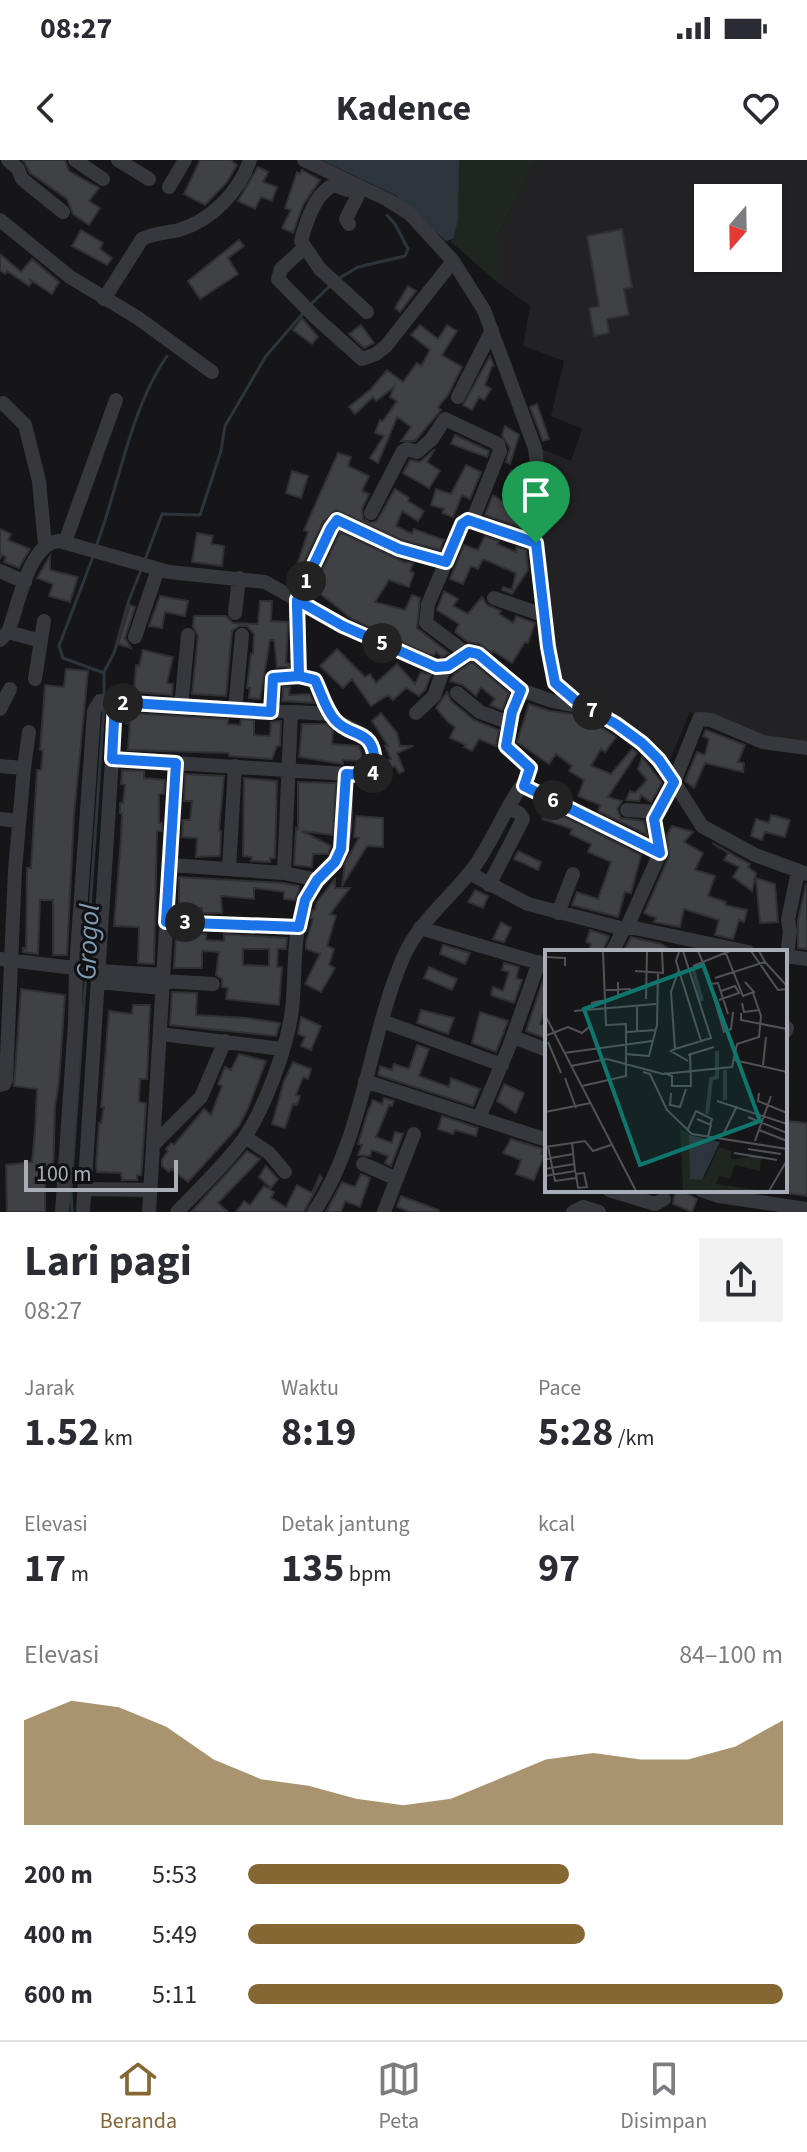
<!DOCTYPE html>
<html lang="id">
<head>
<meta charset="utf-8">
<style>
  :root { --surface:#fff; --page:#f2f2f3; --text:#2b2b33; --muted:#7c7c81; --line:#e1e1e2; --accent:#856733 }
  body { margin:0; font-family:"Source Sans 3",sans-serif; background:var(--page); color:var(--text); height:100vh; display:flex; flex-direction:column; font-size:30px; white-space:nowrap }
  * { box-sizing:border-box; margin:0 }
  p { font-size:26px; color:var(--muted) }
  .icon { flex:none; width:44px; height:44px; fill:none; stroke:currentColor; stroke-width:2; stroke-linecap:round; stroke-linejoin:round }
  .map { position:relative; height:1052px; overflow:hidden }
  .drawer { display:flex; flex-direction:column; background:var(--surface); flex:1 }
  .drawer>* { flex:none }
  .needle { width:52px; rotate:200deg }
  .buttons { position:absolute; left:694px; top:24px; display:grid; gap:16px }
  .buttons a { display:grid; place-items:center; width:88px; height:88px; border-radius:0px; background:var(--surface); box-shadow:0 2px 6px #0004; font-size:40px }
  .scale { position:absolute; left:24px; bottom:20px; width:154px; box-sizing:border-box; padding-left:8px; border:4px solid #a8adb8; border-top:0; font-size:22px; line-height:28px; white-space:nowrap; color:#a8adb8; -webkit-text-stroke:6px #111113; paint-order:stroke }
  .pin { position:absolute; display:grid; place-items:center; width:68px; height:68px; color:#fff; margin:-82px -34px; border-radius:50% 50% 50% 0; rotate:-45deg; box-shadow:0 0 8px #0007 }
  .pin .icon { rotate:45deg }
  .km { position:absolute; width:40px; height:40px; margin:-20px; border-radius:50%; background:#222; color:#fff; font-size:22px; line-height:40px; text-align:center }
  .round { display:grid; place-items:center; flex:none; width:84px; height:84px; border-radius:0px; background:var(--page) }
  .overview { display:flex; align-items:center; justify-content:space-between; height:136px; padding:0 24px }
  h1 { font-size:44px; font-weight:700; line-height:60px }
  .stats { display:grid; grid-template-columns:repeat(3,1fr); gap:12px; height:136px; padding:8px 24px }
  .stats div { display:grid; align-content:center }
  .stats b { font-size:40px; font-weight:700 }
  .stats small { font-size:22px; font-weight:400 }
  .stats p { font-size:22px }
  .chart { height:224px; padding:16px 24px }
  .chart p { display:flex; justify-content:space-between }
  .chart svg { width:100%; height:144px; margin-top:8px; fill:var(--accent); opacity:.7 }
  ul { padding:0 24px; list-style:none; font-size:26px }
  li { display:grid; grid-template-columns:128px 96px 1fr; align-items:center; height:60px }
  li i { height:20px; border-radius:10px; background:var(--accent) }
  .status { display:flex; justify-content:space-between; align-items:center; height:56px; padding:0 40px; background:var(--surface); direction:ltr }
  .status svg { height:22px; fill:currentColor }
  header { display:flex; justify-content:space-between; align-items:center; height:104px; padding:0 24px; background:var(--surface); font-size:36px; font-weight:700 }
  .tab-bar { display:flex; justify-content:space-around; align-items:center; height:112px; border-top:2px solid var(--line); background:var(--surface); font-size:22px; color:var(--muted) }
  .tab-bar a { display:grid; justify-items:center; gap:4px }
  .tab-bar .on { color:var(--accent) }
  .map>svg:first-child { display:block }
  .built { fill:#222225; fill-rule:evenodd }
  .green { fill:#1e261f }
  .water { fill:#2c353c }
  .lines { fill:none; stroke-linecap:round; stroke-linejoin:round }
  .stream { stroke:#2c353c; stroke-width:3 }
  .building { fill:#404145; stroke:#303034; stroke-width:2; fill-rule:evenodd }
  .minor { stroke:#37383d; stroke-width:14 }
  .route-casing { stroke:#fff; stroke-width:16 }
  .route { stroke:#1a73e8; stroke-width:10 }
  .labels { text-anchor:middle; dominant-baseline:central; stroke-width:6; stroke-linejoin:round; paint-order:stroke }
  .water-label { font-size:28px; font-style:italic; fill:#7f9bb3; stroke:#111113 }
  .inset-river { fill:none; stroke:#2c353c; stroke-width:4 }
  .inset-road { fill:none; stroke:#505258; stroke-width:2 }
  .view { fill:#0f766e; fill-opacity:0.15; stroke:#0f766e; stroke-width:4 }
  .inset-edge { fill:none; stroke:#a8adb8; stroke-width:4 }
</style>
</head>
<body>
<div class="status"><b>08:27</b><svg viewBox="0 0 49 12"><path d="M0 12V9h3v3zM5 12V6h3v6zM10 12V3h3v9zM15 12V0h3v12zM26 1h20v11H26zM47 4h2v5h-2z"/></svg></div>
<header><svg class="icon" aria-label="back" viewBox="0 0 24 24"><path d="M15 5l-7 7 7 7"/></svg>Kadence<svg class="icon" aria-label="heart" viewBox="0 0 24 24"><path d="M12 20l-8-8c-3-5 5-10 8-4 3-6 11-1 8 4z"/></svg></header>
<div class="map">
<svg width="807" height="1052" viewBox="0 0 807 1052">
  <rect width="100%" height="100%" fill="#161618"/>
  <path class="built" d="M537 0H807V592L770 589 690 552 665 611 626 576 553 526 536 395 525 367 534 337V286L571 301 582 269 551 256 564 201 523 186 530 146 497 122V76ZM708 38H768V98H708Z"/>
  <path class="green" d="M459 0H537L497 76V122L450 81 453 79Z"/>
  <path class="water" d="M321 0H459L458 60 453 79 446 81 395 35Z"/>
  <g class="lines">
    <path class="stream" d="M338 119 358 107 405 96 408 89 395 64 387 55
      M311 144 331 125
      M96 387C119 326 130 249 167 196
      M94 394 59 486 63 498 104 513V535
      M145 400 162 354 200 355 221 291 225 266 266 196 305 151
      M104 512 114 493 129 440 141 410
      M86 806 104 547
      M72 1052 71 1029 86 814"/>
  </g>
  <path class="building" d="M23 0H65L69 11 99 28 89 41 100 48 89 65 73 54 67 39 30 13Z
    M200 0H231L237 5 227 22 205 45 184 34Z
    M258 7 268 12 263 22 277 27 272 41 261 37 255 49 238 41Z
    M302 10 320 20 303 45 293 73 282 68 291 50 285 48 297 12 300 14Z
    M622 69 632 127 624 129 629 155 607 159 609 173 594 176 589 148 599 146 587 76Z
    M81 70 103 83 100 89 112 98 107 105 72 86Z
    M239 80 244 86 228 98 238 114 200 139 188 121Z
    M0 94 21 112 32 99 59 122 52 134 29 119 32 122 29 126 7 111 5 114 0 110Z
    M408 126 416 131 400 152 395 148Z
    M302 158 318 177 312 184 293 170Z
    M361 165 374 183 364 188 349 174Z
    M420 165 438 179 447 165 457 171 442 195 462 207 448 235 438 247 441 250 415 281H401L411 267 397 257 378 303 370 298 384 276 375 273 380 260 383 261 397 241 390 237 394 227 376 241 373 237 355 254 349 247 371 229 387 210 403 222 417 203 421 206 430 190 411 175Z
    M490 196 494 206H492L485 225 491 229 484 240 479 237 472 250 463 245Z
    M537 244 549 279 543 281 530 247Z
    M505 266 519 275 510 304 506 302 510 288 502 275Z
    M455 275 489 291 487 297 451 284Z
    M435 289 427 302 440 311 429 328 403 313 410 300 420 302Z
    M338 293 351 297 348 306 369 316 362 331 369 334 362 349 363 359 371 363 377 361 395 329 409 338 408 341 424 351 418 361 402 351 396 366 412 374 414 369 444 380 440 390 402 380 336 350 323 362 295 422 292 421 308 372 304 370Z
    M466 305 481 312 470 339 462 335 453 357 442 353 444 349 431 345 436 329 451 334Z
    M511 310 524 315 518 332 505 327Z
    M292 311 308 316 301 338 286 333Z
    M493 335 515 349 511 357 523 362 520 367 485 355Z
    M0 369 11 374 8 380 30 389 19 408 4 402 6 397 2 395 0 399Z
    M340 372 404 402 413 403 410 411 414 413 409 427 389 420 375 442 405 450 412 435 420 438 417 468 449 493 442 497 436 492 434 495 428 494 352 459 318 432 313 438 310 436Z
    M197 373 213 376 211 384 224 386 222 406 192 402Z
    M485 376 499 381 497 384 516 392 517 387 526 390 528 410 512 434 502 430 503 427 512 430 516 413 483 399 478 409 471 406 463 424 450 419 464 385 478 390Z
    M50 396V410L78 417 70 442 49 436 53 424 37 418Z
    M444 431 458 439 453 446 468 454 482 437 487 445 501 451 499 454 513 463 516 456 535 463 528 483 525 482 512 503 493 491 492 493 480 484 468 482 455 472 459 464 437 450Z
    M160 436 188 441 185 456 165 452 162 468 149 466Z
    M260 441H272L271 461 288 462 286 503 289 504V507H277L274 480H270L260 539 249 538 250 528H247L251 494H253L254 474 247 466H239L232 471 226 536 192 534 198 476 193 467 194 456H226L233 463 258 464Z
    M130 445 135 447 125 478 131 488 118 484Z
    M337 489 365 517 370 514 376 523 397 504 415 524 421 512 431 515 425 530 419 536 406 528 393 540 388 535 371 546 352 519 343 528 320 506Z
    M143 490 173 497 167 523 173 524 172 535 134 532 136 505 139 506Z
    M472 502 509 533 502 550 490 545 495 539 481 527 476 536 463 525 450 521 454 514Z
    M66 509 88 511 74 655 67 795H53V740H40L38 794 23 792V788L26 789 27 708H31L37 610H41L43 590H40L45 525 64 527Z
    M283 527H290L289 535 310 534 314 543 282 541Z
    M447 532 451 541 474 560 499 570 496 586 479 579 472 591 464 587 466 585 450 578 455 567 448 562 436 548Z
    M529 544 550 551 581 555 616 577 605 592 601 589 591 606 611 614 632 589 637 593 608 637 622 641 617 649 621 658 644 661 647 675 598 651 600 645 578 636 584 620 569 611 572 606 556 594 549 604 517 582Z
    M128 553 228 559V564L240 565 241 559 254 560V575L270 576 271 562 281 561 280 586H277L272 599 229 596V593L128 590 130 563H126Z
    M381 553 397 573 400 586H413L397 593 404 611 399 613 395 606 390 608 387 600 391 599 385 586H388L372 561Z
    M302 564H326L333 570 332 584 359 586 364 601 343 600V604L299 597Z
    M706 570 745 585 738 602 744 603 743 612 705 603 694 628 685 621 697 592 705 595 709 579 703 576Z
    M642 597 662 623 651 642 641 635 639 641 626 640 630 631 635 633 647 620 638 609Z
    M122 610 144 611V618L165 620 164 634H159V663H162V671H157L154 804 138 803 139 767 114 766 121 678 122 653H120V643H123L125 625 121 624Z
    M185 614 224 616 219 671H221L220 696 196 697 197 678 182 677 183 660H190L192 641H184Z
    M244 618 277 621 275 698H270V702L251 701 252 697 243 696Z
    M298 622 336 623 333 675 302 671 331 686 328 694H313L312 707 294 705 296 668 298 669Z
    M547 648 641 695 631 733 625 732 618 757 572 745 577 732 598 739 611 702 588 692 591 684 570 674 572 669 542 659Z
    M771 655 790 660 785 677 765 672 762 680 751 676 756 659 769 663Z
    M356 656 383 658V687L367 686 342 726 345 703 359 678 354 677Z
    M672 666 693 672 684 682 703 693 695 710 715 716 708 736 726 742 725 745 747 750 744 762 739 760 733 779 715 775 719 760 684 749 680 767 654 762 656 758 644 753 669 697 667 675Z
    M712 683 750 704 748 707 756 713 752 731 733 717 739 707 724 700 728 693Z
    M518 691 541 702 538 710 514 699Z
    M179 717 283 723 299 726V731L295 740 284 739V732L254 728V739L221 736 222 753H202V748H179Z
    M756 718 775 724 778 762 760 763Z
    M335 719V728H350L330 754 336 756 327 786 334 789 329 805 335 808 321 832 305 824 320 794 306 789V782L313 759 310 758 313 750H315L317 742Z
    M806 724H807V789L798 788V760Z
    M475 730 488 736 483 748 468 742Z
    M501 762 511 768 504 782 493 779Z
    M590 770 609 776 602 792H588L591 784 586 782Z
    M176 772 206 774V780L224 781V774L287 778 286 789H278L277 807H282L279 845 226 839 228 828 222 827V819L216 815 219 792 202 791V808H174ZM243 789H269V806L243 805Z
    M631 777 661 784 675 792H623Z
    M443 785 470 793 465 804 440 794Z
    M504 803 519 807 516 818 522 820 514 843 491 835 493 827 503 831 509 812 502 810Z
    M429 807 457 819 452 830 424 818Z
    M543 820 547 821V843L540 864 547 866V879L526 871Z
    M21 829 65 835 59 922 55 946 53 1019 45 1018V1052H7L6 1005 32 1002 35 971 37 929 14 926Z
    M172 832 197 833 196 855 247 858 280 863 276 876 170 865Z
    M133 845H150L147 919H140L139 942 146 943 142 1006 141 1015H137V1020H122L121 1013 97 1012 96 1007 99 963H101L104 947H101L102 936 109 851 132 854Z
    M421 850 454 858 448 874 417 863Z
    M480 852 508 861 496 892 472 883Z
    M301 857 321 866 311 890 301 886 305 877 298 874Z
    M417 885 429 889 419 916 449 927 451 918 480 929 473 946 378 915 380 906 392 910 394 904 409 909Z
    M239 894 266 901 249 946 239 966 188 1022 171 1009 169 1012 162 1006V999L168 991 166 989 171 983 174 985 204 949 211 955 222 926 218 924 225 907 231 910Z
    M293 902 311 909 308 919 303 917 296 935 300 936 297 945 293 944 285 968 272 964 284 921Z
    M504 924 524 933 516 953 497 941Z
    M384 938 394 941 392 946 389 945 376 977 392 983 395 972 403 974 391 1006 385 1003 388 996 372 990 370 996 358 995 362 985 358 984 368 951 373 940 382 944Z
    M442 956 478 968 476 976 455 970 453 974 438 969Z
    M788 961 807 963V1036L785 1033Z
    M511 979 543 989 541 994 544 995 534 1020 516 1014 521 1000 503 993Z
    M247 991 260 999 218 1043 228 1052H191Z
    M266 1006 278 1019 271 1028 259 1017Z
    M361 1014 370 1018 360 1047 345 1041 341 1052H326L342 1022 355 1027Z
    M320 1015 322 1018 304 1052H236L244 1041 250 1045 264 1026 274 1032 271 1038 286 1047 297 1025 312 1033Z
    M675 1030H681L697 1039 692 1052 673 1044Z
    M401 1036 439 1050 438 1052H410L397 1047Z"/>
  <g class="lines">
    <path class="minor" d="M8 0 18 9 22 19 63 52
      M75 0 103 19
      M118 0 149 19
      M304 0 388 40 410 54 453 101 484 150 535 288 540 330 534 374 548 487 555 523 576 541 616 564 649 590 674 622 702 666 755 695 807 714
      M169 27 185 0
      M347 30 334 25C315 33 306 62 301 81L320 109 367 152
      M0 60 70 117 138 158 212 212
      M349 64 346 59 358 35
      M304 88 281 109 278 119 315 157 362 199 376 194 386 186 453 101
      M104 139 142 79C153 73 167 73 179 70 212 60 239 32 250 0
      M458 237 492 170
      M3 243 25 265 39 321 45 385
      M371 353 403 291 407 289 417 292 431 280 445 259 498 284 500 291 473 359
      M65 382 116 240
      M446 402 462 364 468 360 536 383
      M0 411 25 422
      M494 438 543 455
      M235 453 239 418
      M8 472 41 481
      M135 477 158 409
      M0 480 8 472C18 448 28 383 59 381L169 412 265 422 343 466 425 503 444 508 469 492H475L521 530 552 541 578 546
      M299 516 297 440 331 368 337 360 399 389 446 402 428 444 426 463 466 493
      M35 519 44 461
      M521 530 512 552 506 586 530 608 524 626
      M457 533 480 552 510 563
      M115 542 331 554
      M181 547 188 475
      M0 549 10 529
      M235 550 242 475
      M416 553 434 536 444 508
      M0 606 24 608 15 710 6 920 4 924 0 925
      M24 608 29 572
      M627 650 657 652
      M0 659 19 661
      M170 705 284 713 317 720
      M229 709 235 606
      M284 713 291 553
      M469 713 528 744 624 769 630 767 748 792
      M489 725 523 659 519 653 509 648
      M558 753 573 714
      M166 762 299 767
      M627 767 660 693 654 659 674 622 699 559 711 560 763 582 807 588
      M420 768 546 805
      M612 792 624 769
      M785 796 807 799
      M787 796 790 771 788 760 798 711
      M0 799 99 811 163 815
      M162 821 213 824
      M98 822 162 828
      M382 861 502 905
      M785 872 787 868
      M161 874 282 889
      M513 877 547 890
      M365 921 547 980
      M479 958 509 887 539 802
      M245 977 269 993 285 1012
      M153 985 201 937 225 881
      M363 1004 397 1019
      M84 1029 150 1030
      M609 1030 655 1044 664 1039
      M701 1030 719 1036 807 1049
      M62 1052 75 862 76 808 94 551 100 541 115 542 112 599
      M83 1052 112 599 346 614 373 613 375 603 368 580 362 574 335 560 313 518 274 517 271 552
      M149 1052 176 603
      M177 1052C199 1029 224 1006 243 980 265 948 287 888 292 850 296 813 292 776 305 741 312 723 325 718 334 703 350 679 345 642 346 614
      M314 1052C364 977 368 880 403 798 418 762 451 738 474 707 492 682 503 653 520 628L526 626 660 693
      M384 1052 414 974
      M573 1052 583 1047 599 1052"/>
  </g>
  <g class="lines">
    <g class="route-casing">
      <path id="route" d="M536 383 468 360 462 364 446 402 399 389 337 360 331 368 297 440 299 516 273 518 271 552 115 542 112 599 176 603 166 762 299 767 305 740 317 720 335 702 341 689 346 614 367 615 375 609C376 566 353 580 335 560 325 549 321 532 315 520L299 516 297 446V440L343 466 436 507 448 506 469 492 478 494 521 530 512 552 506 586 530 608 524 626 660 693 654 659 674 622 659 600 642 583 616 564 576 541 555 523 548 487 536 383"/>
    </g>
    <use href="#route" class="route"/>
  </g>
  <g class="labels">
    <g class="water-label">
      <text transform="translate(88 782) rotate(-87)">Grogol</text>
    </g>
  </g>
  <g transform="translate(545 790)">
    <rect width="242" height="242" fill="#161618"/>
    <path d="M135 180 144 183 147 195 145 229 160 227 174 197 187 201 186 209 216 206 215 221 190 215 185 229 174 226 171 234 219 241H138Z" fill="#1e261f"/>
    <path d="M144 185 175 192 157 230 145 229Z" fill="#2c353c"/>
    <path class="inset-river" d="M148 19 157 51M180 120V150M162 164 166 129 172 127V101"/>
    <path class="inset-road" d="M58 1 61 75 81 74V91M153 1 164 27M180 1 198 46 209 42 200 32M206 1 233 40 242 39M134 2 131 11 156 91M0 7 20 8V16M220 12 242 36M148 16 185 1M134 19 126 42 130 99 126 101 143 111M90 21 118 23 117 2M170 28 220 12 214 1M61 40 86 39M101 49 102 1M174 50 194 43 190 36 176 41M46 53 73 47V32M197 53 199 62 215 60M29 61 111 54M196 63V70L242 79M183 64 173 33 165 34 179 82 186 79 188 62M0 65 91 241M92 81V55M82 82 111 80M0 86 23 77 37 83 44 77M3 92 16 123M130 99 166 88 138 1M19 103 107 91M80 104 104 106 112 75 113 22M143 105 169 97M189 110 242 122M218 115 221 87M26 116 62 109 118 124 187 117 192 94 214 87 216 66 208 43M98 122 105 124 122 160 147 184 242 199M119 123 127 126V136H146L145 104M20 128 31 158M37 136 81 126V91M126 143 125 155 135 157 141 139M214 143 213 151 242 163M172 151 242 174M0 162 46 153M203 167 242 183M152 169 166 175 163 186M214 180 242 191M142 181 151 161 167 169 165 175M178 185 192 156M210 191 226 146M27 192 30 221 31 224 33 238 42 237 39 223 31 224M3 196 10 231 31 228M0 197 40 191 48 201 66 195M203 199 236 204M189 203 232 210M0 209 28 204M0 219 29 214M0 226 30 221M224 241 242 210"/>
    <path class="view" d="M158 15 215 171 95 215 39 59Z"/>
    <rect width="242" height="242" class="inset-edge"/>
  </g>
</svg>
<div class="buttons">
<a><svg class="needle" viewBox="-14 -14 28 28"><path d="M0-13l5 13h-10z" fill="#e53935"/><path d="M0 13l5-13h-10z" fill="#7c7c81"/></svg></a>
</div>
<div class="scale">100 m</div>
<div class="pin" style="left:536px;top:383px;background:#1e9e55"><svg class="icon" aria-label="arrive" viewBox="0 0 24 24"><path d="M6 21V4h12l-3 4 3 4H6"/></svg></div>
<b class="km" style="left:306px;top:421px">1</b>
<b class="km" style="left:123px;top:543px">2</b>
<b class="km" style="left:185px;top:762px">3</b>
<b class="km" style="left:373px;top:613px">4</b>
<b class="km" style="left:382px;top:483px">5</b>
<b class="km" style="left:553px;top:640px">6</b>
<b class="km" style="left:592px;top:550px">7</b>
</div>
<section class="drawer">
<div class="overview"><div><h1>Lari pagi</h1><p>08:27</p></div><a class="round"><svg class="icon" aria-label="share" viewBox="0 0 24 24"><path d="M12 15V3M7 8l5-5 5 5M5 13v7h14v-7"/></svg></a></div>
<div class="stats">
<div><p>Jarak</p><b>1.52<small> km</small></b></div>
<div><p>Waktu</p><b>8:19</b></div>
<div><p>Pace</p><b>5:28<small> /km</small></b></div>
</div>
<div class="stats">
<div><p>Elevasi</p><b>17<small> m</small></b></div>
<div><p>Detak jantung</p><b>135<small> bpm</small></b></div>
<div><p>kcal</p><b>97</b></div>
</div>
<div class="chart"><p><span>Elevasi</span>84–100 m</p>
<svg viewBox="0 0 160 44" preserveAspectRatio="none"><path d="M0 44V12L10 6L20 8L30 14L40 24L50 30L60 32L70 36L80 38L90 36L100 30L110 24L120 22L130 24L140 24L150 20L160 12V44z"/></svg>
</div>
<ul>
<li><b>200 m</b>5:53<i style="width:60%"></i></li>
<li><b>400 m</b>5:49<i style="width:63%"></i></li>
<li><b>600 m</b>5:11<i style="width:100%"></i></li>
</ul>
</section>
<nav class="tab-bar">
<a class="on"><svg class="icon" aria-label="home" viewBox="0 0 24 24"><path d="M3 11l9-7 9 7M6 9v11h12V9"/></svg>Beranda</a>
<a><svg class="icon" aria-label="map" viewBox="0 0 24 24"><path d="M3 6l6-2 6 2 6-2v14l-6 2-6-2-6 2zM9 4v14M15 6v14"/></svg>Peta</a>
<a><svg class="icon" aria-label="saved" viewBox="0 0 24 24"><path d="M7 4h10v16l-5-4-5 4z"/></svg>Disimpan</a>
</nav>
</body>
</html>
